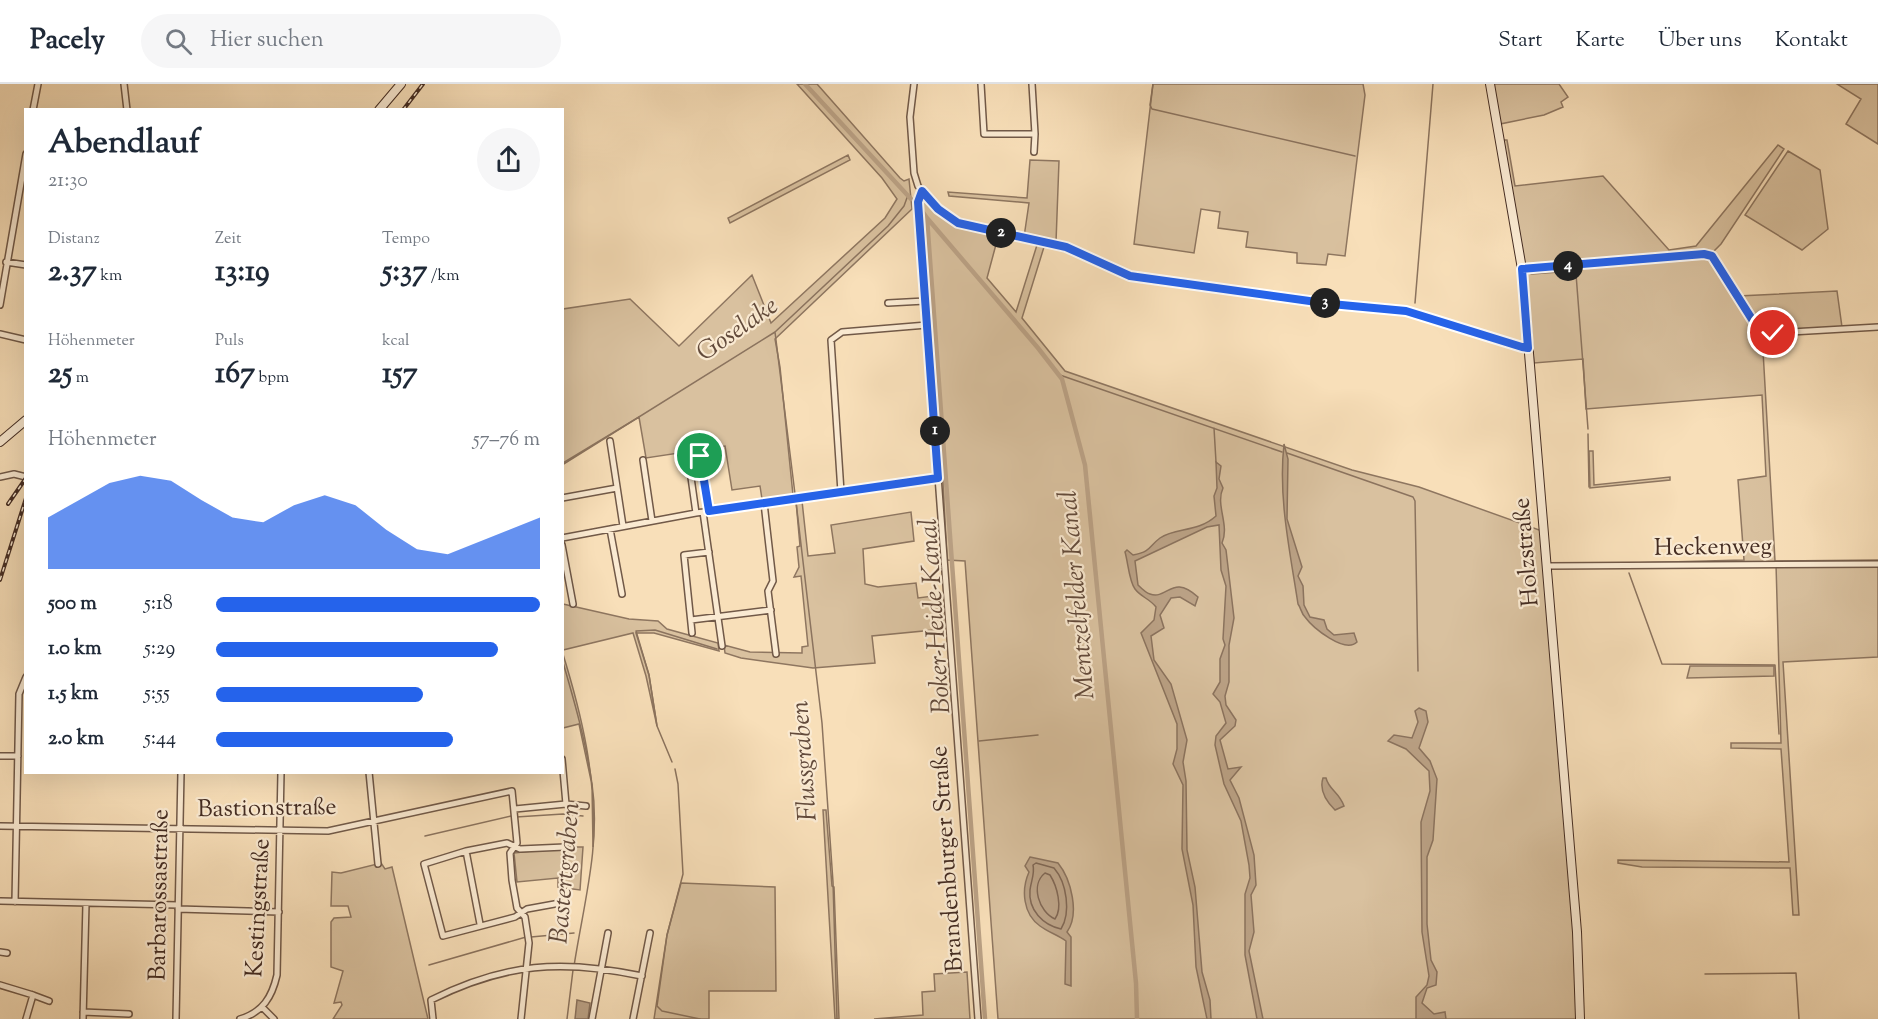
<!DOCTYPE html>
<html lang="de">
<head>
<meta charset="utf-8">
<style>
  :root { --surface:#fff; --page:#f6f6f7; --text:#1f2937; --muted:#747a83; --line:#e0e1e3; --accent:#2563eb }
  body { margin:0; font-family:"Sorts Mill Goudy",serif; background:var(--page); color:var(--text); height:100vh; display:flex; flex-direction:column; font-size:22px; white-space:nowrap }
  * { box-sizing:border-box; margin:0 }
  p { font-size:20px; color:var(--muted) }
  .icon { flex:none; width:33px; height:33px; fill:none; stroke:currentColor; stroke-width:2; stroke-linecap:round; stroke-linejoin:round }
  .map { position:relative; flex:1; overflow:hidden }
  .panel { position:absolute; left:24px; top:24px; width:540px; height:666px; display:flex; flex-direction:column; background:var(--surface); border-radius:0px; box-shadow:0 6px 24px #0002 }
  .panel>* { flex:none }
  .pin { position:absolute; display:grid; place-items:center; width:51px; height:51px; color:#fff; margin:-26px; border:3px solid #fff; border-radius:50%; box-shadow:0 2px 6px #0007 }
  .km { position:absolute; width:30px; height:30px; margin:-15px; border-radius:50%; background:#222; color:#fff; font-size:16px; line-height:30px; text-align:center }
  .round { display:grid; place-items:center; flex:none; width:63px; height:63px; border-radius:32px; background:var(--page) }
  .summary { display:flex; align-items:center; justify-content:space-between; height:102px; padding:0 24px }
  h1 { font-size:33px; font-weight:700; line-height:45px }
  .stats { display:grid; grid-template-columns:repeat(3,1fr); gap:9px; height:102px; padding:6px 24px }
  .stats div { display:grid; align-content:center }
  .stats b { font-size:30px; font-weight:700 }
  .stats small { font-size:16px; font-weight:400 }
  .stats p { font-size:16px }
  .chart { height:168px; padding:12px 24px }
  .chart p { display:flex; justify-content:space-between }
  .chart svg { width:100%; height:108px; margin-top:6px; fill:var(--accent); opacity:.7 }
  ul { padding:0 24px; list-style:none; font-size:20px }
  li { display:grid; grid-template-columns:96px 72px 1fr; align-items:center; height:45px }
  li i { height:15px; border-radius:8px; background:var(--accent) }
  header { display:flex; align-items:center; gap:36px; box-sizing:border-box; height:84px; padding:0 30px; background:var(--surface); border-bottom:2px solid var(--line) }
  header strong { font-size:28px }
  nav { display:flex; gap:33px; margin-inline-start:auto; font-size:21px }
  .search { width:420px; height:54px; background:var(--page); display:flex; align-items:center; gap:15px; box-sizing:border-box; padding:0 21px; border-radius:33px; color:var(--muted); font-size:22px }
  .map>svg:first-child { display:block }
  .green { fill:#d9c19f; stroke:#8e7660; stroke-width:1.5 }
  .water { fill:#bba286; stroke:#8b735e; stroke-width:1.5 }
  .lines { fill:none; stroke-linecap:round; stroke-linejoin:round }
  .shore { stroke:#806754; stroke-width:1.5 }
  .stream { stroke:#8b735e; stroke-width:1.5 }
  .canal { stroke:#bba286; stroke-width:4.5 }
  .minor-casing { stroke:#715948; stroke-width:8 }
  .secondary-casing { stroke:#442c22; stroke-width:10 }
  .minor { stroke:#faead2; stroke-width:5 }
  .secondary { stroke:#faead2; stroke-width:8 }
  .rail-casing { stroke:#442c22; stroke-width:4 }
  .rail { stroke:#faead2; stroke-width:1.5; stroke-dasharray:4.5; stroke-linecap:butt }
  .route-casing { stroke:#fff; stroke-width:12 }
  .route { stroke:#2563eb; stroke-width:8 }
  .labels { text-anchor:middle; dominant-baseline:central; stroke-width:4.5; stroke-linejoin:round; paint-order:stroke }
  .street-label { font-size:24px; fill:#442c22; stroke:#faead2 }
  .water-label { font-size:26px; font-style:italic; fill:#624a3b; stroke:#faead2 }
</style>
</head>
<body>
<header>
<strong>Pacely</strong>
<div class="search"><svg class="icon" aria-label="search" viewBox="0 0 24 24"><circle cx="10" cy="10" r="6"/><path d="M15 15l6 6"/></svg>Hier suchen</div>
<nav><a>Start</a><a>Karte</a><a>Über uns</a><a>Kontakt</a></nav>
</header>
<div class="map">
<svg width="1878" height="935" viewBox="0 0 1878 935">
  <rect width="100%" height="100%" fill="#f8dfb9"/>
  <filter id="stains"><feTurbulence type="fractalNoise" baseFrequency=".00333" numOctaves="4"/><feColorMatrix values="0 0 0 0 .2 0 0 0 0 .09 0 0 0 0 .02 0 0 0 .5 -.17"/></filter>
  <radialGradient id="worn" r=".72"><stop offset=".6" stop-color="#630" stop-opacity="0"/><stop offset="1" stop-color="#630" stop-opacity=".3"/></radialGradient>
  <path class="green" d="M797 0H817L900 94 904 97 909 95 912 125 775 255 780 283 793 411 762 415 760 402 732 406 725 362 646 374 639 333 563 379V225L630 215 679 262 752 191 771 239 885 134 897 115 882 94Z
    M1153 0H1363L1365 11 1345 172 1328 170 1326 181 1297 179V169L1246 163 1248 148 1218 144 1220 128 1201 125 1194 169 1134 160Z
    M1493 0H1559L1568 13 1561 18 1563 23 1544 31 1500 40Z
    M1837 0H1878V60L1846 40 1861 15Z
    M1503 56H1507L1515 102 1603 92 1669 166 1696 162 1778 61 1784 65 1721 160 1713 168 1702 169 1703 173 1713 178 1762 249 1775 477 1878 476V573L1783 578 1799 831H1793L1790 784 1642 783 1618 779V776L1789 778 1781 665 1731 664V659H1781L1776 480 1630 479 1744 476 1738 396 1766 392 1762 311 1586 325 1583 275 1534 279 1525 189 1693 174 1690 171 1524 183Z
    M1788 67 1820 86 1828 145 1802 166 1745 131Z
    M848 71 850 76 730 139 728 134Z
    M1030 76 1059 77 1056 158 1024 153 1029 119 949 112 948 108 1027 114Z
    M922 114C946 134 967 146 998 153L987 194 1016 228 1037 161 1044 163 1022 234 1065 287 1352 386 1419 403 1542 447 1576 847 1579 935H998L965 477 947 476 942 380 920 117Z
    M1837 207 1842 243 1773 246 1757 239 1739 212Z
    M1589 367H1593L1594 401 1670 393V396L1590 404Z
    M796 417H802L808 472 835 469 831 441 911 428 914 457 863 465 865 500 878 503 916 499 918 514 941 511 944 545 872 552 875 579 813 584 741 574 725 569 724 561 750 568 802 569V563L808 562 801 492 794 493 799 483 797 463 800 462Z
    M563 520 629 535 658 537 667 545 718 559 719 567 654 549H636L649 591 657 642 646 592 633 549 563 566Z
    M562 567C582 631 597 695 593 763L592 701 579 640 563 644Z
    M1690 582H1774V592L1687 594Z
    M823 726H826L832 802 834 803 839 935H835Z
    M567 763H583L580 806 558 803V794L517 798 514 769Z
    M381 779 385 785 392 783 428 935H333L342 921 341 918 334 919 343 887 331 883V838L334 834 351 833 348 822H331L332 788 341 789Z
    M681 799 775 803 776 907H709V935H654L667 851Z
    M967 888 970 935H874L923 931 922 908 935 907 934 890Z"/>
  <path class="water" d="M1284 360 1288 375 1287 435 1302 483 1298 492 1303 502 1304 521 1310 533 1324 536 1327 545 1334 551 1354 549 1357 558C1345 570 1313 544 1305 533 1301 529 1301 524 1298 520 1290 467 1278 414 1284 360Z
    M1216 378 1221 382 1219 395 1223 404C1215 421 1230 441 1222 459L1226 466 1234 534 1229 561V598L1225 612 1226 621 1236 636 1235 642 1220 656 1228 685 1241 683 1230 696 1239 714 1254 771 1256 801 1251 811 1254 848 1249 867 1263 935H1257L1245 871V810L1250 794 1249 781 1241 737 1224 700 1215 661 1216 652 1226 639 1220 618 1213 610 1220 598V575L1225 561 1223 555 1226 502 1221 486 1219 441 1207 443 1135 477 1138 501C1141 504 1146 509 1150 510 1168 516 1172 489 1198 513L1195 522 1180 513 1171 514 1160 531 1164 544 1151 552 1154 576 1171 600 1187 656 1183 678 1186 697 1187 766 1195 803 1202 888 1210 916 1211 935H1207L1196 883 1193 821 1182 765 1183 701 1173 680 1177 665V640L1141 549 1154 536 1156 523C1150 515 1141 513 1135 505 1129 497 1128 478 1125 468L1127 466 1133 471C1152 467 1148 463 1160 454 1176 443 1197 449 1216 432L1214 412 1217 404Z
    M1419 624 1426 627 1428 638 1419 664 1430 677 1437 695 1433 756 1427 773V840L1431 876 1437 888 1436 901 1427 904 1422 919 1434 930 1445 928 1446 935H1416V913L1427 901 1429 892 1422 848 1421 738 1430 707 1429 687 1406 665 1388 657 1394 651 1412 654 1418 638 1415 627Z
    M1323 694H1326C1329 706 1339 708 1344 722L1335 726C1327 718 1319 706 1323 694Z
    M1030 773 1058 779C1071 795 1080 830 1067 848L1071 853V902L1065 900 1066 857C1058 851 1048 848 1040 842 1023 830 1021 806 1029 788L1025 782Z
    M577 916 590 919 588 935H575Z"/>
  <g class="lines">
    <path class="shore" d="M1036 779 1054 784C1067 799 1071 829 1061 845 1043 841 1028 826 1030 806 1031 797 1035 790 1033 781Z
      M1045 789 1050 791C1057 802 1063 824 1055 835 1039 828 1030 801 1045 789Z"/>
    <path class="stream" d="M1153 0 1150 21 1152 25 1355 72
      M1531 190 1573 187 1576 190 1588 345
      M1415 219 1433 0
      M775 248 795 410
      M1057 290 1282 368
      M1214 344 1216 378
      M1588 350 1589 403
      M1287 369 1413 413 1415 417 1418 587
      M562 381 775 248 888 142 904 122 908 111
      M796 418 822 639 833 798 837 935
      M1629 489 1662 580 1775 581 1779 650
      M562 575C574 616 586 658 592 700 601 760 583 823 574 882
      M979 657 1038 651
      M672 678 657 642 649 591 636 547 655 546 717 565
      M675 685 678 700 683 790 667 851 657 922 662 927 700 935
      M516 733 563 730 583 732
      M425 752 511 732
      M531 853 574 849
      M429 881 526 853
      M1705 890 1796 889 1799 935
      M567 935 573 886"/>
    <path class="canal" d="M805 0 911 115
      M922 127 927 134 985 935
      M927 134 1038 264 1062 295 1085 381 1136 899 1137 935"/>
    <g class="minor-casing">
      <path id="minor" d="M124 0 127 26
        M914 0 910 33 914 89 918 102 938 125 958 139 1066 163 1118 188 1142 195 1331 220 1406 227 1528 264
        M981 0 984 50H1035L1032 0
        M33 26 38 0
        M1034 68 1035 50
        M922 107 918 121 978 935
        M6 178 26 181
        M1522 185 1704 170 1712 172 1755 240 1763 247 1773 249 1878 243
        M888 219 925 217
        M0 221 26 70
        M0 250 26 256
        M610 357 623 442
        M643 376 652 437
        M0 393 14 390 26 393
        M841 408 831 256 842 248 927 241
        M562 414 617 404
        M764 419 773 497 768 507 776 570
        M703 428 722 562
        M696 429 688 372 700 367 709 427
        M610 445 622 510
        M562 454 696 429 938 395
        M562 461 573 520
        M1548 482 1878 480
        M691 536 771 526
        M692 549 684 471 709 468
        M0 672H18
        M562 675 566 720
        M369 688 378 780
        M515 725 566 720 586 722
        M0 742 328 747 512 707 517 759 510 769 512 796 517 824 525 833 529 859 521 935
        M466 767 480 840
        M0 817 178 821
        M15 818 19 610 26 593
        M560 819 527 825 515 833 443 852 424 780 466 767 507 759 520 765 565 763
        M178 825 279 828
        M0 868 7 869
        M0 901 33 911 26 935
        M33 911 49 917
        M263 924 274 935
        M83 928 129 930
        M83 935 86 820
        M176 935 181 688
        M240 935C263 928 272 913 277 891L281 688
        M433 935 431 916C505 879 562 875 642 892
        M592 935 608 849
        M633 935 650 849"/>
    </g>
    <g class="secondary-casing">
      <path id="secondary" d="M1490 0 1522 185 1577 848 1580 935
        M379 26 401 0
        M0 358 26 336"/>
    </g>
    <use href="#minor" class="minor"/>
    <use href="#secondary" class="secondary"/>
    <g class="rail-casing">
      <path id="rail" d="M403 26 423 0
        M8 420 26 394
        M0 496 26 414"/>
    </g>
    <use href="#rail" class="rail"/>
  </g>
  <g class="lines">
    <g class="route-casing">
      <path id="route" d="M700 372 709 427 938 394 918 118 922 107 938 125 958 139 1066 163 1130 192 1331 220 1406 227 1522 263 1528 264 1522 185 1704 170 1712 172 1755 240 1763 247 1773 249"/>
    </g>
    <use href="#route" class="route"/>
  </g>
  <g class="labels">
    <g class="street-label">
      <text transform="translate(1713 464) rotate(-1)">Heckenweg</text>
      <text transform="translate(1527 468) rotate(-95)">Holzstraße</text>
      <text transform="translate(267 725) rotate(-1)">Bastionstraße</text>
      <text transform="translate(948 775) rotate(-94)">Brandenburger Straße</text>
      <text transform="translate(160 811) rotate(-89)">Barbarossastraße</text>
      <text transform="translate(259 824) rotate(-87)">Kestingstraße</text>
    </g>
    <g class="water-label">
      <text transform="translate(738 246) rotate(-35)">Goselake</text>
      <text transform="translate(1078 511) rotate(-95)">Mentzelfelder Kanal</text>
      <text transform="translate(936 532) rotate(-94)">Boker-Heide-Kanal</text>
      <text transform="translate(805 677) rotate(-94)">Flussgraben</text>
      <text transform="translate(566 789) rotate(-85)">Bastertgraben</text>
    </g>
  </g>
  <rect width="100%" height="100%" filter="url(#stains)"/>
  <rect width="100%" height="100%" fill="url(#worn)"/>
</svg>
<div class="pin" style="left:700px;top:372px;background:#1e9e55"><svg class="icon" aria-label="arrive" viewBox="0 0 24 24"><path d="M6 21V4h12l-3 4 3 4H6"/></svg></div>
<div class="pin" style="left:1773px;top:249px;background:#d93025"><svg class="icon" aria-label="check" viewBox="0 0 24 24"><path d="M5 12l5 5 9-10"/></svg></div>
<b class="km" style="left:935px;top:347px">1</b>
<b class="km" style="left:1001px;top:149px">2</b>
<b class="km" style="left:1325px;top:219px">3</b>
<b class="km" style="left:1568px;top:182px">4</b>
<section class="panel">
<div class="summary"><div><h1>Abendlauf</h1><p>21:30</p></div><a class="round"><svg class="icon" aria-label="share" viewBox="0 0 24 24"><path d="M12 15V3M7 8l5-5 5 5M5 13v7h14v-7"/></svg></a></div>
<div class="stats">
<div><p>Distanz</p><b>2.37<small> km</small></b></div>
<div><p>Zeit</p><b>13:19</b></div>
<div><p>Tempo</p><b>5:37<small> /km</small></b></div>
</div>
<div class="stats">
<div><p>Höhenmeter</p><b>25<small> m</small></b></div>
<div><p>Puls</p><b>167<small> bpm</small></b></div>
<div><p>kcal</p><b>157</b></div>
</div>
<div class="chart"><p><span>Höhenmeter</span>57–76 m</p>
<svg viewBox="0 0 160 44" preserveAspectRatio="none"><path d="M0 44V23L10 16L20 9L30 6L40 8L50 16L60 23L70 25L80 18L90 14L100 18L110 28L120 36L130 38L140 33L150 28L160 23V44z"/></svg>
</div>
<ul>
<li><b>500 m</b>5:18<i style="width:100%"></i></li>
<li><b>1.0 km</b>5:29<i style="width:87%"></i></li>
<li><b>1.5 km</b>5:55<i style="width:64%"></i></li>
<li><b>2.0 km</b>5:44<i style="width:73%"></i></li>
</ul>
</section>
</div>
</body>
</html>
